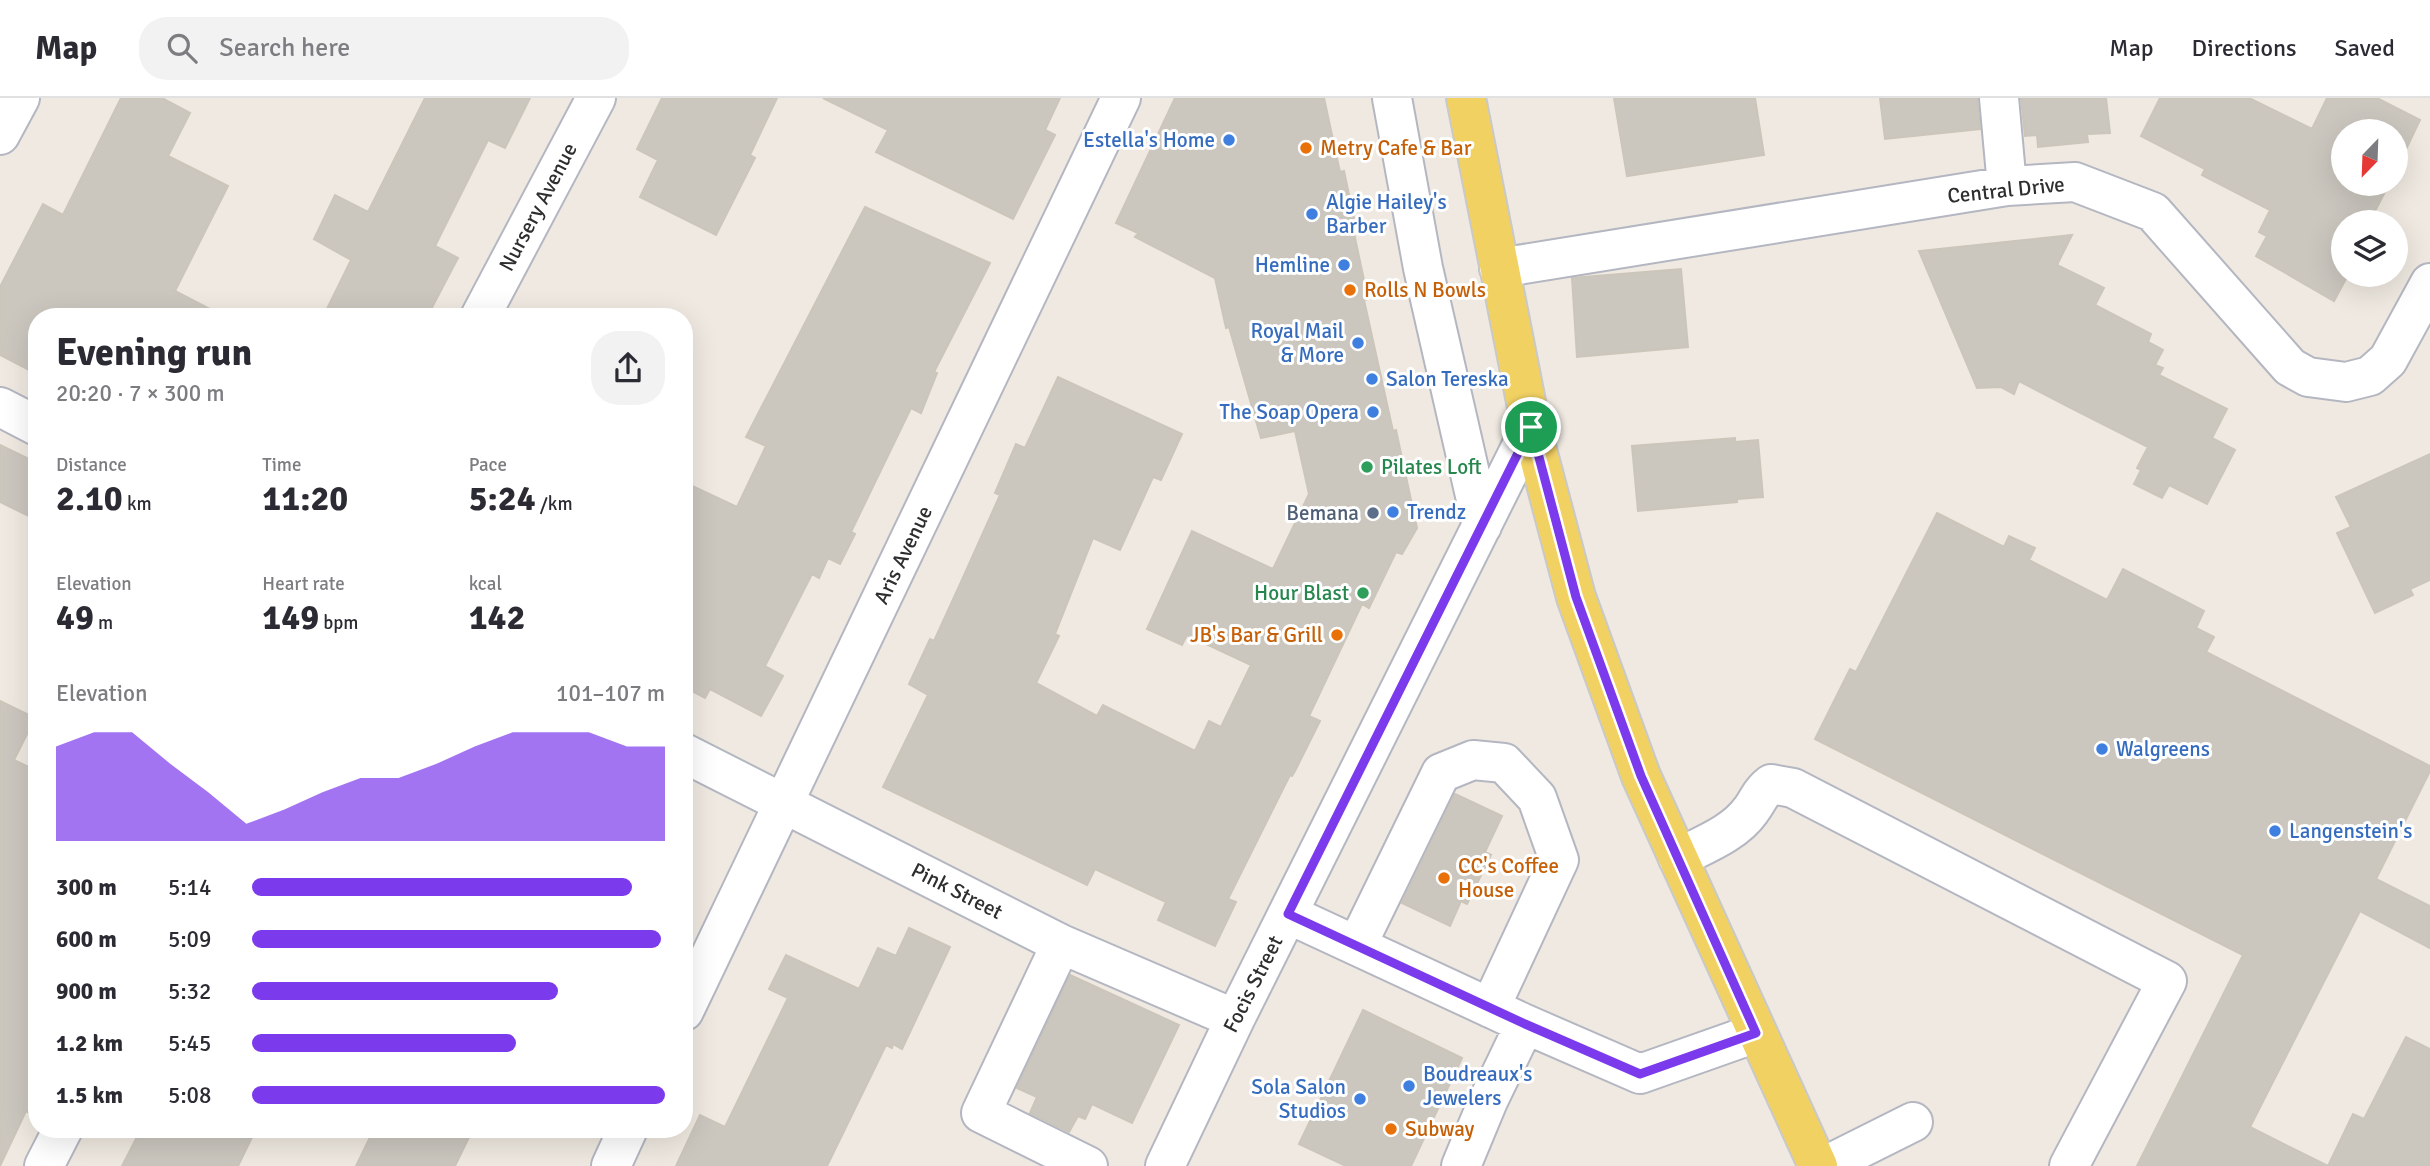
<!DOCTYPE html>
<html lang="en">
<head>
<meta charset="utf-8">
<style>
  :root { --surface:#fff; --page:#f2f2f3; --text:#2b2b33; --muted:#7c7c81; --line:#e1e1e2; --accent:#7c3aed }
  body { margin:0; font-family:Signika,sans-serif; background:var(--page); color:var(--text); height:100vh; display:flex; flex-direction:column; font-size:26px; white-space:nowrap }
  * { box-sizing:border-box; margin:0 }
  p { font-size:23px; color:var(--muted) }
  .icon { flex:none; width:38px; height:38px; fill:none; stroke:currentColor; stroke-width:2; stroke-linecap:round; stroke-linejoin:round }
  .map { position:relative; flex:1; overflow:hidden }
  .drawer { position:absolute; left:28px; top:210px; width:665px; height:830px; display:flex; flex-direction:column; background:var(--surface); border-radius:28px; box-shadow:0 7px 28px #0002 }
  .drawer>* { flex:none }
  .needle { width:46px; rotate:203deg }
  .tools { position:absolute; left:2331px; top:21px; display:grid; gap:14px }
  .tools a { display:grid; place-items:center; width:77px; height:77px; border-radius:50%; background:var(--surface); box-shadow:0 7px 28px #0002; font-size:35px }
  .pin { position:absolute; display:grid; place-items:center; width:60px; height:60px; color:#fff; margin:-30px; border:4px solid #fff; border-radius:50%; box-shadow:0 2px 7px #0007 }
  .round { display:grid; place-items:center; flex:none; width:74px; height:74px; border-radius:28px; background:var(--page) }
  .overview { display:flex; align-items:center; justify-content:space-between; height:119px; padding:0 28px }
  h1 { font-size:38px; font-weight:800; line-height:52px }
  .figures { display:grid; grid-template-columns:repeat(3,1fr); gap:10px; height:119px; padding:7px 28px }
  .figures div { display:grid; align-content:center }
  .figures b { font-size:35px; font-weight:800 }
  .figures small { font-size:19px; font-weight:400 }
  .figures p { font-size:19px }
  .chart { height:196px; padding:14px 28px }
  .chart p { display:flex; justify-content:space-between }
  .chart svg { width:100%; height:126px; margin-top:7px; fill:var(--accent); opacity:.7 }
  ul { padding:0 28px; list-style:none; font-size:23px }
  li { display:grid; grid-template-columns:112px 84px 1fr; align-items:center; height:52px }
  li i { height:18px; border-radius:9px; background:var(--accent) }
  header { display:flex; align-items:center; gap:42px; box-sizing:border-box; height:98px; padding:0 35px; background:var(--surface); border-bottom:2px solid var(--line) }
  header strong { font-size:33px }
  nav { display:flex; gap:38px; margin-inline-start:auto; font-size:24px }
  .search { width:490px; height:63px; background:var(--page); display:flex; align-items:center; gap:18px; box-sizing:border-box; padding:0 24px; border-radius:28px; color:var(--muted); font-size:26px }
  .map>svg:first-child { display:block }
  .building { fill:#cbc7bf; stroke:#cbc5ba; stroke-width:2 }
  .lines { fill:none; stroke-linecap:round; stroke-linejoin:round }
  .minor-casing { stroke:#b4b7c1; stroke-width:42 }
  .major-casing { stroke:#c9c9c9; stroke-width:42 }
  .minor { stroke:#fff; stroke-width:38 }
  .major { stroke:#f2d163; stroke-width:38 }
  .route-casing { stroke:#fff; stroke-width:14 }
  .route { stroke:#7c3aed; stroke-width:9 }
  .shop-dot { fill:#3f7fe0; stroke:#fff; stroke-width:2.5 }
  .food-dot { fill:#e8710a; stroke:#fff; stroke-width:2.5 }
  .leisure-dot { fill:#2e9e5b; stroke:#fff; stroke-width:2.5 }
  .service-dot { fill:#5c6f8a; stroke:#fff; stroke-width:2.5 }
  .labels { text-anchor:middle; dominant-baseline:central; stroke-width:6; stroke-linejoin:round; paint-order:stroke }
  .shop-label { font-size:21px; fill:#366cbe; stroke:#fff; text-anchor:start }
  .food-label { font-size:21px; fill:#c56008; stroke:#fff; text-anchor:start }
  .street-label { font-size:21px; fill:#2e2e2e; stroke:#fff }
  .leisure-label { font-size:21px; fill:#27864d; stroke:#fff; text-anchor:start }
  .service-label { font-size:21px; fill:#4e5e75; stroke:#fff; text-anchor:end }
</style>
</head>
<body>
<header>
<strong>Map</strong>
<div class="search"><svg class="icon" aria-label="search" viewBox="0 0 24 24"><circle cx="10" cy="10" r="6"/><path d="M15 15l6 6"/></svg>Search here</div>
<nav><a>Map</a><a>Directions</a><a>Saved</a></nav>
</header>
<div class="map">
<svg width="2430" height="1068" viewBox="0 0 2430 1068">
  <rect width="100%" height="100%" fill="#efe9e1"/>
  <path class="building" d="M121 0H162L190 15 168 58 228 88 175 193 225 219H37V276L0 257V189L43 106 63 117Z
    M425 0H530L505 50 488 42 435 148 458 160 427 219H323L351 162 314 141 335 97 368 114Z
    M662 0H777L750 57 755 60 716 137 640 99 658 62 637 51Z
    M823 0H1060L1045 32 1055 37 1013 121 876 54 888 32Z
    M1175 0H1324L1340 74 1344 73 1354 120 1351 121 1368 201 1364 202 1393 333 1396 332 1417 430 1402 456 1396 454 1369 510 1362 506 1309 618 1320 623 1295 673 1292 678 1290 677 1228 801 1236 804 1215 848 1158 822 1166 804 1095 771 1087 787 883 689 928 597 909 586 930 541 934 543 961 484 1000 397 995 395 1016 346 1025 350 1058 279 1182 336 1161 382 1153 379 1120 452 1093 440 1055 536 1059 538 1036 585 1097 618 1103 607 1195 653 1209 623 1221 629 1251 567 1187 537 1182 547 1147 531 1192 433 1273 471 1309 396 1295 333 1261 340 1229 229 1226 230 1215 180 1135 139 1138 135 1116 125Z
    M1614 0H1755L1764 57 1627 78Z
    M1880 0H1977L1980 31 1885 41Z
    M2021 0H2106L2110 35 2087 36 2088 44 2038 49 2037 37 2025 38Z
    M2160 0H2249L2312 31 2327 0H2377L2420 22 2396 72V33H2343V86H2389L2374 115 2380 118 2376 124H2343V177H2348L2334 203 2256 158 2267 138 2259 134 2270 112 2202 77 2205 71 2141 38Z
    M865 109 990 165 934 274 937 275 921 315 911 310 851 434 855 436 840 466 828 460 819 480 812 476 765 568 783 578 761 618 710 591 705 600 684 589V516L694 438 684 433V384L737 409 766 348 746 339Z
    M2072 137 2057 167 2104 190 2095 207 2151 236 2148 244 2163 252 2155 267 2163 270 2159 277 2227 311 2212 340 2235 352 2207 406 2169 387 2162 400 2134 386 2141 372 2137 370 2148 349 2071 310 2019 283 2014 296 2001 289 1977 290 1919 153Z
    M1681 171 1688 249 1577 259 1572 180Z
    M1735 340V344L1758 342 1763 399 1737 401V404L1638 413 1632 348Z
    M0 347 37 365V422L0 404Z
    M2430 356V482L2410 491 2413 497 2375 515 2337 435 2351 429 2336 399Z
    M1937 415 2004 449 2009 438 2035 450 2029 462 2107 502 2123 471 2204 513 2196 530 2214 539 2206 554 2430 668V673L2376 781 2430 808V850L2360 813 2250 1029 2328 1068 2353 1016 2364 1021 2406 939 2430 951V1068H2137L2243 857 1815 641 1850 571 1856 574Z
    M0 603 35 620 14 662 37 673V1019L26 1013 0 1068Z
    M1455 696 1502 718 1485 754 1491 757 1467 806 1461 803 1450 828 1402 805Z
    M909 830 950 849 902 951 893 946 892 950 886 947 827 1068H676L700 1017 725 1029 788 900 769 891 786 857 859 891 878 850 896 858Z
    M1070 877 1179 927 1132 1025 1092 1006 1085 1021 1078 1018 1069 1034 1030 1015 1037 999 1017 990Z
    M1363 912 1462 960 1411 1068H1346L1299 1046Z
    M141 1031H256L238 1068H122Z
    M374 1031H473L455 1068H356Z"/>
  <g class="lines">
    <g class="minor-casing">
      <path id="minor" d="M1392 0 1423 170 1482 428
        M1999 0 2007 88
        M0 37 20 0
        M1499 170 2007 88 2075 84 2153 114 2290 269 2308 279 2346 284 2370 278 2388 262 2430 185
        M480 219 596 0
        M0 309 37 328
        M684 655 1061 846 1235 921
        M1678 760C1703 747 1734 736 1751 712 1759 702 1759 695 1771 686L1793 690 2167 883 2069 1068
        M1288 816 1525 926 1640 976 1756 935
        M1061 846 981 1015 1088 1068
        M1357 847 1441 675 1473 662 1504 665 1537 700 1559 762 1490 910
        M684 913 1121 0
        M44 1068 63 1031
        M611 1068 628 1031
        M1165 1068 1235 921 1531 329
        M1461 1068 1488 1003 1525 926
        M1825 1068 1913 1024"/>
    </g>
    <g class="major-casing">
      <path id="major" d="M1466 0 1531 329 1576 499 1641 678 1818 1068"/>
    </g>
    <use href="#minor" class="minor"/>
    <use href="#major" class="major"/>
  </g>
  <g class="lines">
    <g class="route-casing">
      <path id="route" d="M1531 329 1576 499 1641 678 1756 935 1640 976 1525 926 1288 816Z"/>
    </g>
    <use href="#route" class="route"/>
  </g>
  <g class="shop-dot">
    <circle cx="1229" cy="42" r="7"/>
    <circle cx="1312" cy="116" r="7"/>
    <circle cx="1344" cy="167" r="7"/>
    <circle cx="1358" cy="245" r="7"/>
    <circle cx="1372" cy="281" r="7"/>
    <circle cx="1373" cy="314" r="7"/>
    <circle cx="1393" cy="414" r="7"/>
    <circle cx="2102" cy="651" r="7"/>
    <circle cx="2275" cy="733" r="7"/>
    <circle cx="1409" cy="988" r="7"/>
    <circle cx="1360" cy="1001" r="7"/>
  </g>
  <g class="food-dot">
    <circle cx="1306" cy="50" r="7"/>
    <circle cx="1350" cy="192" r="7"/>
    <circle cx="1337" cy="537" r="7"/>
    <circle cx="1444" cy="780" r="7"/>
    <circle cx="1391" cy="1031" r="7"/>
  </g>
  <g class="leisure-dot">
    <circle cx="1367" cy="369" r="7"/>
    <circle cx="1363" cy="495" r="7"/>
  </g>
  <circle class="service-dot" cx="1373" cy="415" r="7"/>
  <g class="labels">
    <g class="shop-label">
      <text x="1215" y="42" text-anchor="end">Estella's Home</text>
      <text x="1326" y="104">Algie Hailey's<tspan x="1326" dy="24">Barber</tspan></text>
      <text x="1330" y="167" text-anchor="end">Hemline</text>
      <text x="1344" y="233" text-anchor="end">Royal Mail<tspan x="1344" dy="24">&amp; More</tspan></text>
      <text x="1386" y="281">Salon Tereska</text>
      <text x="1359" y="314" text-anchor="end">The Soap Opera</text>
      <text x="1407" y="414">Trendz</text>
      <text x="2116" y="651">Walgreens</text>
      <text x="2289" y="733">Langenstein's</text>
      <text x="1423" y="976">Boudreaux's<tspan x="1423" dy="24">Jewelers</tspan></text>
      <text x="1346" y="989" text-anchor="end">Sola Salon<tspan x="1346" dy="24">Studios</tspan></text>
    </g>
    <g class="food-label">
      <text x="1320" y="50">Metry Cafe &amp; Bar</text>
      <text x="1364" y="192">Rolls N Bowls</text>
      <text x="1323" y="537" text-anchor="end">JB's Bar &amp; Grill</text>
      <text x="1458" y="768">CC's Coffee<tspan x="1458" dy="24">House</tspan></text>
      <text x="1405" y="1031">Subway</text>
    </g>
    <g class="street-label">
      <text transform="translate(2006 92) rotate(-6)">Central Drive</text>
      <text transform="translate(538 109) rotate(-62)">Nursery Avenue</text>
      <text transform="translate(903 457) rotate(-64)">Aris Avenue</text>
      <text transform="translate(957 793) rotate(27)">Pink Street</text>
      <text transform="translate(1253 886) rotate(-63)">Focis Street</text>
    </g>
    <g class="leisure-label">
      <text x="1381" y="369">Pilates Loft</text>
      <text x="1349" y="495" text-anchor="end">Hour Blast</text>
    </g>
    <g class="service-label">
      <text x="1359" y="415">Bemana</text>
    </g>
  </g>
</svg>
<div class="tools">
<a><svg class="needle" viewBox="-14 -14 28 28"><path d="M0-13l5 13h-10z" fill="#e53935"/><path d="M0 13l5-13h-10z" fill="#7c7c81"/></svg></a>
<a><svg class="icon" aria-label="layers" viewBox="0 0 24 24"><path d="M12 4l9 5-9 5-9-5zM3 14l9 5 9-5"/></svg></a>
</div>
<div class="pin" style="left:1531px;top:329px;background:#1e9e55"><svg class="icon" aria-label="arrive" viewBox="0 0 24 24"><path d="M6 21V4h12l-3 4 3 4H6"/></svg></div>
<section class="drawer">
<div class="overview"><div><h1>Evening run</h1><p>20:20 · 7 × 300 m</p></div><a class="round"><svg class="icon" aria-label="share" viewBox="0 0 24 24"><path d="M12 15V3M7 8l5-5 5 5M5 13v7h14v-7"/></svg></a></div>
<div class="figures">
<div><p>Distance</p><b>2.10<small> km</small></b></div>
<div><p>Time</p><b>11:20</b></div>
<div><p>Pace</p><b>5:24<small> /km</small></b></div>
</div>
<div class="figures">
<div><p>Elevation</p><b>49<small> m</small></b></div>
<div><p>Heart rate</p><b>149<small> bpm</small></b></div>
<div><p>kcal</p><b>142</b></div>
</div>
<div class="chart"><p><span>Elevation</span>101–107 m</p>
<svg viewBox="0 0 160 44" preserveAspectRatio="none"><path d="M0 44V11L10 6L20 6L30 17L40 27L50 38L60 33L70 27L80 22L90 22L100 17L110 11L120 6L130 6L140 6L150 11L160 11V44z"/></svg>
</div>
<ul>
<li><b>300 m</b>5:14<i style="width:92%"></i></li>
<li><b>600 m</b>5:09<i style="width:99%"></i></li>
<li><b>900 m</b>5:32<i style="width:74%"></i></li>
<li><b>1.2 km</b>5:45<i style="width:64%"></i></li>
<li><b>1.5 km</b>5:08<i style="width:100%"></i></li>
</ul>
</section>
</div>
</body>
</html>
